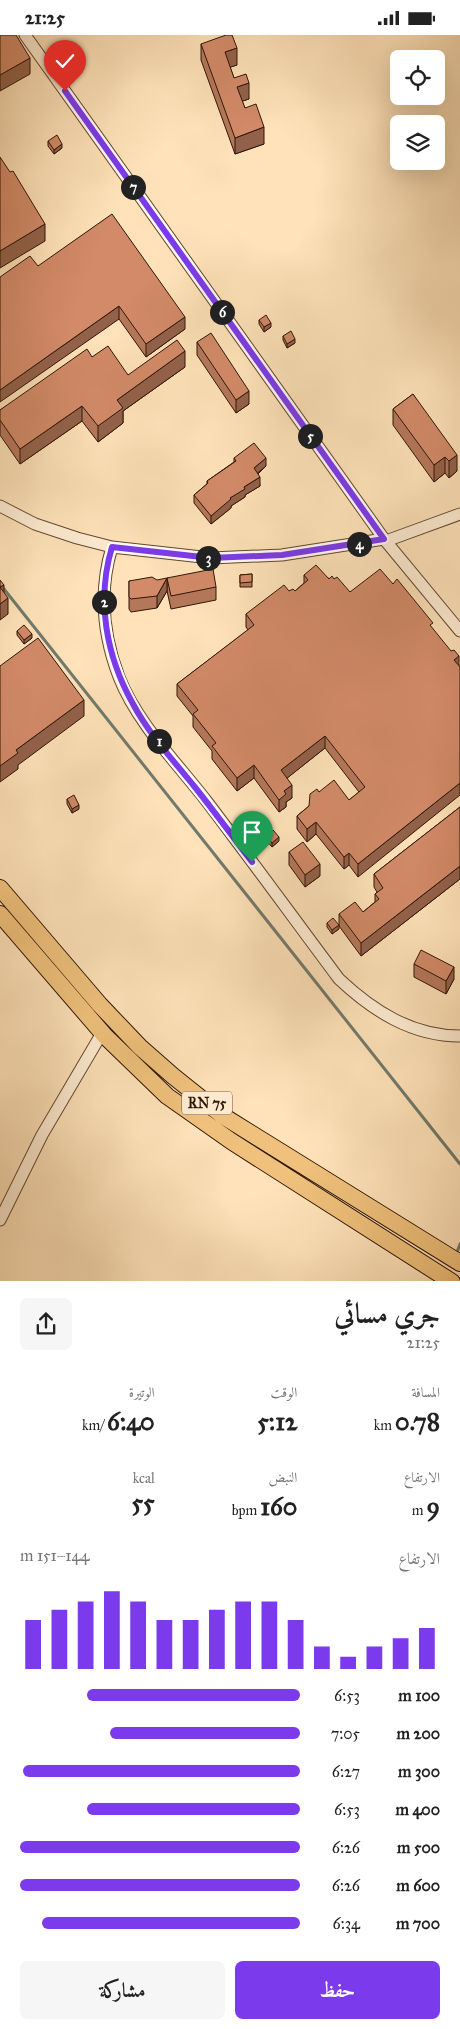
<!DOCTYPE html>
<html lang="ar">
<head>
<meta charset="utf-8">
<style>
  :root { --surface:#fff; --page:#f6f6f6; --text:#222; --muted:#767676; --accent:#7c3aed }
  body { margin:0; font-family:"IM FELL Great Primer",Amiri,serif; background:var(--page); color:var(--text); direction:rtl; height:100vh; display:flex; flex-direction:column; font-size:19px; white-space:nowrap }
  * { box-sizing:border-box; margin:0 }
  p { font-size:16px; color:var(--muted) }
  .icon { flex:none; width:28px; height:28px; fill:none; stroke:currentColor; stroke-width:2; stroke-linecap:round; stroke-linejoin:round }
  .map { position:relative; height:1246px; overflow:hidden; direction:ltr }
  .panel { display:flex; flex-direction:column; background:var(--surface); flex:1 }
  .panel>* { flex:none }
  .tools { position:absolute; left:390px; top:15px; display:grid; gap:10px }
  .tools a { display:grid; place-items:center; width:55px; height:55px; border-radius:8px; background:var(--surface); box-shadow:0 5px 20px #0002; font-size:25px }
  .pin { position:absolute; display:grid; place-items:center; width:42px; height:42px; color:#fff; margin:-51px -21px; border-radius:50% 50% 50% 0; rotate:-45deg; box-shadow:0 0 5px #0007 }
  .pin .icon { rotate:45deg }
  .km { position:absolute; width:25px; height:25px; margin:-12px; border-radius:50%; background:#222; color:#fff; font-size:14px; line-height:25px; text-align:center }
  .round { display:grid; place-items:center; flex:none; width:52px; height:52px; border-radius:8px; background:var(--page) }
  .head { display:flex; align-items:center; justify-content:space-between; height:85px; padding:0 20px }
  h1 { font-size:28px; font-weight:700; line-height:38px }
  .stats { display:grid; grid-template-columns:repeat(3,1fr); gap:8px; height:85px; padding:5px 20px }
  .stats div { display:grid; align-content:center }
  .stats b { font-size:25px; font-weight:700 }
  .stats small { font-size:14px; font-weight:400 }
  .stats p { font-size:14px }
  .chart { height:140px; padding:10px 20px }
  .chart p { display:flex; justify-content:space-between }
  .chart svg { width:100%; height:90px; margin-top:5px; stroke:var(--accent); stroke-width:6 }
  .button { display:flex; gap:10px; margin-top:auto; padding:10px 20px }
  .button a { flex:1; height:58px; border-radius:8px; background:var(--accent); color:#fff; font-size:20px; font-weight:700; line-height:58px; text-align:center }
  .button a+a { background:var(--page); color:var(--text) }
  ul { padding:0 20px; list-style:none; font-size:16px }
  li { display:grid; grid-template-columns:80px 60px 1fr; align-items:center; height:38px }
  li i { height:12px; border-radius:6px; background:var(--accent) }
  .status { display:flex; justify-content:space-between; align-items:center; height:35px; padding:0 25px; background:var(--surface); direction:ltr }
  .status svg { height:14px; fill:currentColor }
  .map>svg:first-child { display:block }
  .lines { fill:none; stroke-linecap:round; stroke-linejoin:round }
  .stream { stroke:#727a6d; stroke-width:3 }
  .minor-casing { stroke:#624933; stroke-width:13 }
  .highway-casing { stroke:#2e1606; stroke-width:18 }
  .minor { stroke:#ffecd2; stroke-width:11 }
  .highway { stroke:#f0c17c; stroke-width:16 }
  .wall { fill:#b5775a; stroke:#2e1606 }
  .shaded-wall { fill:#93614a; stroke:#2e1606 }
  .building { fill:#d28a69; stroke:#2e1606 }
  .route-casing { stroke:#fff; stroke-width:10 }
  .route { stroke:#7c3aed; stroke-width:6 }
  .labels { text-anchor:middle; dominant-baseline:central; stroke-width:4.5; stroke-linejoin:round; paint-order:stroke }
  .shield { fill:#ffecd2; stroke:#6d5643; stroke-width:1 }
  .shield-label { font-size:14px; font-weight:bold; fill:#2e1606 }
</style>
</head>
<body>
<div class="status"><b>21:25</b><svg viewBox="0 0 49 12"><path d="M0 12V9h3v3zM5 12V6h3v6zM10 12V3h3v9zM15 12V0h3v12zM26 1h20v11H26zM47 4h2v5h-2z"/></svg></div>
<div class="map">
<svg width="460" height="1247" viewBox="0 0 460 1247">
  <rect width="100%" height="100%" fill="#ffe2b9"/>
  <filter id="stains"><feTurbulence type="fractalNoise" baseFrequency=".004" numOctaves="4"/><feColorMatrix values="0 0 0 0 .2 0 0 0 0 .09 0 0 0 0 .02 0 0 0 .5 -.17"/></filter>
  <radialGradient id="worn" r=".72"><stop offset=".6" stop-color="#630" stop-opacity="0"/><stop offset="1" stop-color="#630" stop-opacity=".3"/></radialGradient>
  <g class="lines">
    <path class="stream" d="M0 549 460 1129
      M456 1220 460 1209"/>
    <g class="minor-casing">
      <path id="minor" d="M25 0 384 504 460 596
        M0 471 35 489 77 503 112 512
        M384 504 282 520 211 523 112 512C99 555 103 600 119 642 137 688 178 729 208 768 252 826 295 885 339 944 373 976 412 1001 460 1001
        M386 506 460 479
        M0 1185 42 1100 102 998"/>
    </g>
    <g class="highway-casing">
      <path id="highway" d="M0 853 100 970 140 1012 173 1041 223 1081 460 1228
        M0 879 105 1001 167 1061 231 1106 452 1247"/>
    </g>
    <use href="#minor" class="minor"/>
    <use href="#highway" class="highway"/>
  </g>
  <path class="wall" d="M201 9 237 30 230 32 234 43 249 64 242 66 245 73 264 109 235 119 201 25Z
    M48 106 62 113 54 119 48 111Z
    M38 231 185 294 146 322 119 284Z
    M259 285 271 292 264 297 259 289Z
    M283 301 295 308 287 313 283 305Z
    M197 307 249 369 236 378 197 320Z
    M92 322 128 340 185 332 123 376V388L98 407 82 386 20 429 0 400V375Z
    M413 359 457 436 449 443 445 438 434 447 393 390V374Z
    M234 423 266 431 258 439 260 451 245 460V462L231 471V473L211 489 194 468V460L207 449V446L234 427Z
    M252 539V552H240V540Z
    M304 540 334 544 350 557 393 549 358 842 349 830 344 834 316 799 307 807 297 794V781L309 771 319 757 349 765 359 757 325 713 287 743 292 763 286 767V772L279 777 254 743 237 756 212 724V716L193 692V681L177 661V649L248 595 246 592V579L289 556H295L304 548Z
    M167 543 216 552V565L171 574 167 556Z
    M129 546 167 556 157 573 131 577 129 574Z
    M17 596 32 603 24 609 17 600Z
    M67 764 79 774 72 778 67 769Z
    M460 772V844L361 921 339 891V879L363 877 375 867V859L377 857 374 852V839Z
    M266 801 279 806 272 812 266 805Z
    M289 817 320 841 305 852 289 830Z
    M327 888 339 894 332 899 327 892Z
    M414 929 454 944 446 959 414 942Z"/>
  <path class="shaded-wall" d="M237 13V30L225 34V17Z
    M30 23V39L0 56V40Z
    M249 48V64L237 68V52Z
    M264 92V109L235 119V103Z
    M62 109V113L54 119V115Z
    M45 189V206L0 233V216Z
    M119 271V284L0 367V355Z
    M185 282V294L146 322V309Z
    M271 288V292L264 297V292Z
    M295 304V308L287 313V309Z
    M185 316V332L123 376V388L98 407V391L117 365Z
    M249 356V369L236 378V365Z
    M82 371V386L20 429V414Z
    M457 420V436L449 443V426Z
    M445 422V438L434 447V430Z
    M266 423V431L254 441V433Z
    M260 442V451L245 460V462L231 471V473L211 489V481L230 463 244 452Z
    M167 543V556L157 573V561Z
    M4 550V566L0 552Z
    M8 563V579L0 585V569Z
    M32 599V603L24 609V605Z
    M459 621V634L454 625Z
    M84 665V681L18 730V734L0 747V731L16 715Z
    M325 701V713L281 748V735Z
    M254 730V743L237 756V743Z
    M460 748V760L358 842V829Z
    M292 750V763L286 767V772L279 777V765L284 756Z
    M79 770V774L72 778V774Z
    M316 787V799L307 807V794Z
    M279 802V806L272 812V808Z
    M349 818V830L344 834V822Z
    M320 829V841L305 852V840Z
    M460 831V844L361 921V908Z
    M339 890V894L332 899V895Z
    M454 932V944L446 959V946Z"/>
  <path class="building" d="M0 0H16L30 23 0 40Z
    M226 0H232L237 13 225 17 234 43 246 39 249 48 237 52 245 73 256 69 264 92 235 103 201 9Z
    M57 100 62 109 54 115 48 106Z
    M0 122 10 137 13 136 45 189 0 216Z
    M112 179 185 282 146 309 119 271 0 355V242L30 221 38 231Z
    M266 280 271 288 264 292 259 285Z
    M291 296 295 304 287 309 283 301Z
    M211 298 249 356 236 365 197 307Z
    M177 305 185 316 117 365 123 373 98 391 82 371 20 414 0 385V375L87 314 92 322 108 311 128 340Z
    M413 359 457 420 449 426 445 422 434 430 393 374Z
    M254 408 266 423 254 433 260 442 244 452 245 454 230 463 231 464 211 481 194 460 208 448 207 446 236 426 234 423Z
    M316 530 329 544 332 541 334 544 337 542 350 557 380 534 393 549 397 544 433 588 430 590 451 616 454 615 459 621 454 625 460 632V748L358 829 349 818 344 822 316 787 307 794 297 781 309 771 310 759 317 754 319 757 334 745 349 765 365 752 325 701 281 735 292 750 284 756 286 759 279 765 254 730 237 743 212 711 216 708 193 679 198 675 177 649 254 590 246 579 284 550 289 556 293 554 295 556 308 545 304 540Z
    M213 534 216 552 171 561 167 543Z
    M252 539V547L240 548V540Z
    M152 542 157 545 167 543 157 561 131 564 129 562V546Z
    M0 545 4 550 0 552 8 563 0 569Z
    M24 590 32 599 24 605 17 596Z
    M38 603 84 665 16 715 18 718 0 731V631Z
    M74 760 79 770 72 774 67 764Z
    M460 772V831L361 908 339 879 355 867 363 877 379 864 375 859 383 853 374 839Z
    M273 795 279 802 272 808 266 801Z
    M303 807 320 829 305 840 289 817Z
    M333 883 339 890 332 895 327 888Z
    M421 915 454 932 446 946 414 929Z"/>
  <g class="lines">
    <g class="route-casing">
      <path id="route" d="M65 56 384 504 282 520 211 523 112 512C96 565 106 621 133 669 149 699 173 725 194 751 214 776 233 802 252 827"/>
    </g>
    <use href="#route" class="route"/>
  </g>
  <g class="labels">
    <rect class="shield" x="182" y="1056.5" width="50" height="23" rx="4"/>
    <g class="shield-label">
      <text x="207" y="1068">RN 75</text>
    </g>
  </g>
  <rect width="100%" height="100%" filter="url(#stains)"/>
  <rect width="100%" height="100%" fill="url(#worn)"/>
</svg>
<div class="tools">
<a><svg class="icon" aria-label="locate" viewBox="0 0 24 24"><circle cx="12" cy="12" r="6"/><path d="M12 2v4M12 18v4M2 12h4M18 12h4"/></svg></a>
<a><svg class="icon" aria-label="layers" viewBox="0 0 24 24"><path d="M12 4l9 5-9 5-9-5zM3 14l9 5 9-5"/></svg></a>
</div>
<div class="pin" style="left:252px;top:827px;background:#1e9e55"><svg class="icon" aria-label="arrive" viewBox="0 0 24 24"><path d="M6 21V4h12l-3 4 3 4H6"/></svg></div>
<div class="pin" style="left:65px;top:56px;background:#d93025"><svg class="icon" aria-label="check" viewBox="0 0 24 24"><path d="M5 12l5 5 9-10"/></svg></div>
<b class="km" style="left:159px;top:706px">1</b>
<b class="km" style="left:104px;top:567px">2</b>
<b class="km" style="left:208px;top:523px">3</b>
<b class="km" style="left:359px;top:509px">4</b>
<b class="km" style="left:310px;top:401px">5</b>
<b class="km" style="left:222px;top:277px">6</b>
<b class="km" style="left:133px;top:152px">7</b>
</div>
<section class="panel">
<div class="head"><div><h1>جري مسائي</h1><p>21:25</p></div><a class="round"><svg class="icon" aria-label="share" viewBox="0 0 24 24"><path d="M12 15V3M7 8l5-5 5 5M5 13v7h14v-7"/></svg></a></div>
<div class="stats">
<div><p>المسافة</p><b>0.78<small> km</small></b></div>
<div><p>الوقت</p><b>5:12</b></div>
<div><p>الوتيرة</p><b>6:40<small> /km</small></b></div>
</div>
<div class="stats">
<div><p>الارتفاع</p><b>9<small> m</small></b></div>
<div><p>النبض</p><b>160<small> bpm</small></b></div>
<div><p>kcal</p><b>55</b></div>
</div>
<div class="chart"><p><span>الارتفاع</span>144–151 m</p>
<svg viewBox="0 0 160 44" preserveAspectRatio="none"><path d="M5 44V20M15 44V15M25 44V11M35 44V6M45 44V11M55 44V20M65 44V20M75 44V15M85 44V11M95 44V11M105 44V20M115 44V33M125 44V38M135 44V33M145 44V29M155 44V24"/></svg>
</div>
<ul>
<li><b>100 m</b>6:53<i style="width:76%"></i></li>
<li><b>200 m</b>7:05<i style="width:68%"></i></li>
<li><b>300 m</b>6:27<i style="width:99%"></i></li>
<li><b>400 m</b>6:53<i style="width:76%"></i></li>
<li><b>500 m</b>6:26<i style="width:100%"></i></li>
<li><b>600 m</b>6:26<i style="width:100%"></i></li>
<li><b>700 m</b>6:34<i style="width:92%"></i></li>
</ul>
<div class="button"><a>حفظ</a><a>مشاركة</a></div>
</section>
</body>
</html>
